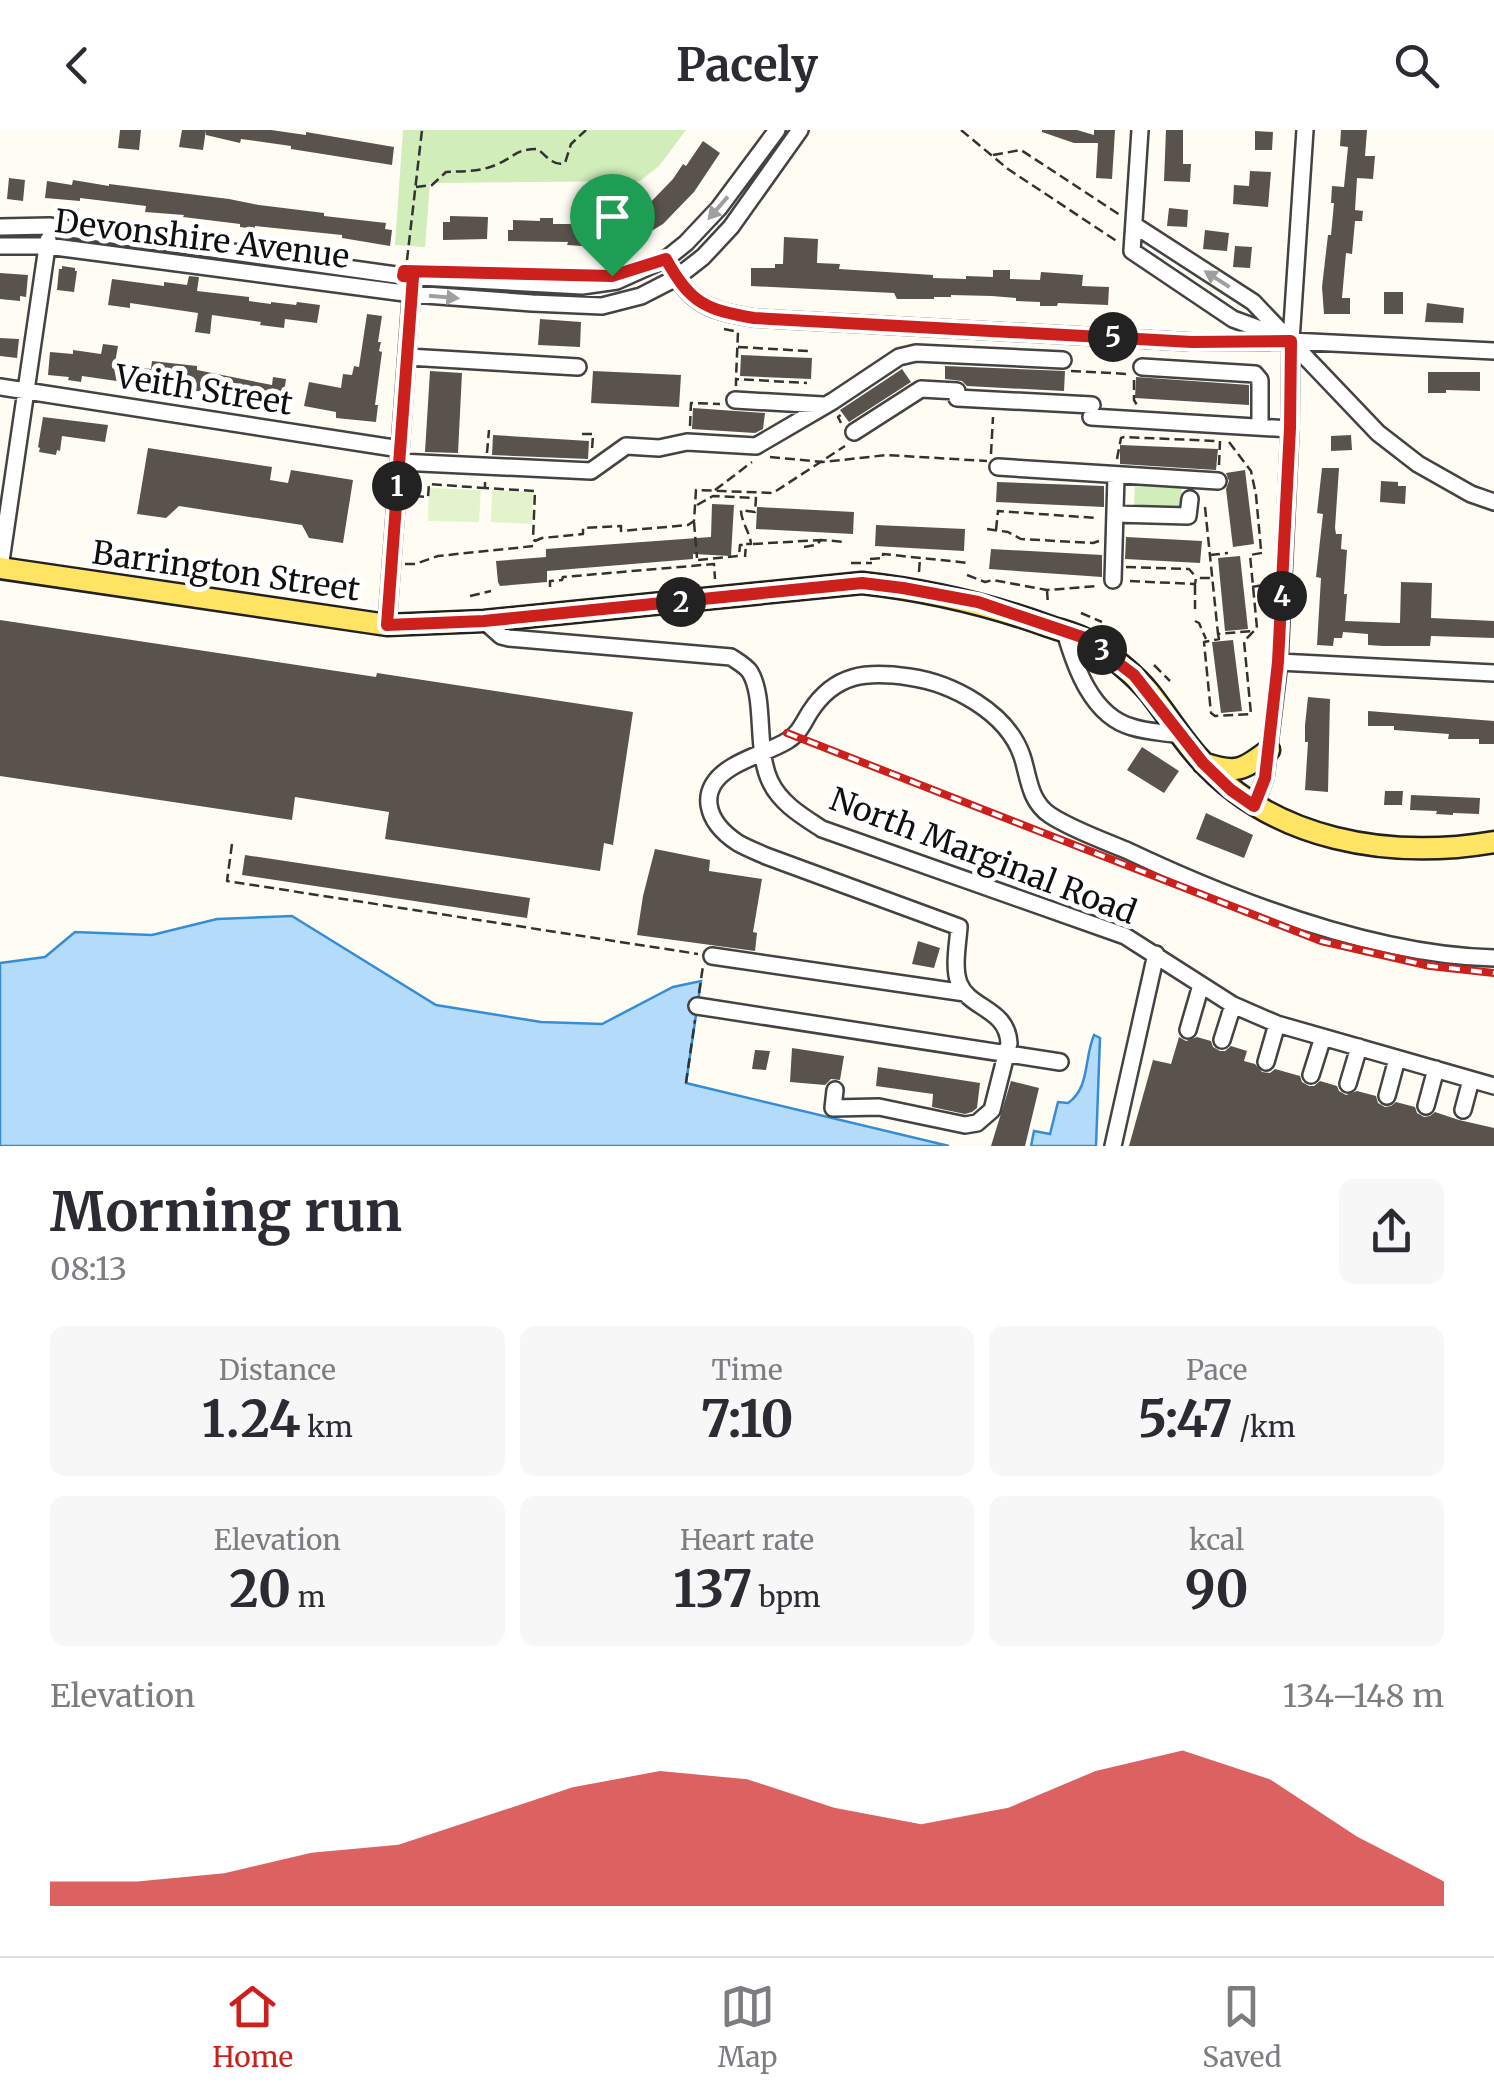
<!DOCTYPE html>
<html lang="en">
<head>
<meta charset="utf-8">
<style>
  :root { --surface:#fff; --page:#f7f7f7; --text:#2b2b33; --muted:#7c7c81; --line:#e1e1e2; --accent:#cc201d }
  body { margin:0; font-family:Merriweather,serif; background:var(--page); color:var(--text); height:100vh; display:flex; flex-direction:column; font-size:38px; white-space:nowrap }
  * { box-sizing:border-box; margin:0 }
  p { font-size:32px; color:var(--muted) }
  .icon { flex:none; width:55px; height:55px; fill:none; stroke:currentColor; stroke-width:2; stroke-linecap:round; stroke-linejoin:round }
  .map { position:relative; height:1016px; overflow:hidden }
  .details { display:flex; flex-direction:column; background:var(--surface); flex:1 }
  .details>* { flex:none }
  .pin { position:absolute; display:grid; place-items:center; width:85px; height:85px; color:#fff; margin:-102px -42px; border-radius:50% 50% 50% 0; rotate:-45deg; box-shadow:0 0 10px #0007 }
  .pin .icon { rotate:45deg }
  .km { position:absolute; width:50px; height:50px; margin:-25px; border-radius:50%; background:#222; color:#fff; font-size:28px; line-height:50px; text-align:center }
  .round { display:grid; place-items:center; flex:none; width:105px; height:105px; border-radius:15px; background:var(--page) }
  .overview { display:flex; align-items:center; justify-content:space-between; height:170px; padding:0 50px }
  h1 { font-size:55px; font-weight:700; line-height:75px }
  .stats { display:grid; grid-template-columns:repeat(3,1fr); gap:15px; height:170px; padding:10px 50px }
  .stats div { display:grid; align-content:center; border-radius:15px; background:var(--page); text-align:center }
  .stats b { font-size:50px; font-weight:700 }
  .stats small { font-size:28px; font-weight:400 }
  .stats p { font-size:28px }
  .chart { height:280px; padding:20px 50px }
  .chart p { display:flex; justify-content:space-between }
  .chart svg { width:100%; height:180px; margin-top:10px; fill:var(--accent); opacity:.7 }
  header { display:flex; justify-content:space-between; align-items:center; height:130px; padding:0 50px; background:var(--surface); font-size:45px; font-weight:700 }
  .tab-bar { display:flex; justify-content:space-around; align-items:center; height:140px; border-top:2px solid var(--line); background:var(--surface); font-size:28px; color:var(--muted) }
  .tab-bar a { display:grid; justify-items:center; gap:5px }
  .tab-bar .on { color:var(--accent) }
  .map>svg:first-child { display:block }
  .green { fill:#d1edb9 }
  .pitch { fill:#e3f4cc }
  .water { fill:#b4dcfa; stroke:#358cd7; stroke-width:2.5 }
  .building { fill:#5a524c }
  .lines { fill:none; stroke-linecap:round; stroke-linejoin:round }
  .minor-casing { stroke:#434343; stroke-width:20 }
  .major-casing { stroke:#212121; stroke-width:25 }
  .path { stroke:#323232; stroke-width:2.5; stroke-dasharray:10 5; stroke-linecap:butt }
  .minor { stroke:#fff; stroke-width:15 }
  .major { stroke:#ffe363; stroke-width:20 }
  .rail-casing { stroke:#cc201d; stroke-width:8 }
  .rail { stroke:#fff; stroke-width:4; stroke-dasharray:11; stroke-linecap:butt }
  .oneway { fill:#9f9f9f }
  .route-casing { stroke:#fff; stroke-width:20 }
  .route { stroke:#cc201d; stroke-width:12 }
  .labels { text-anchor:middle; dominant-baseline:central; stroke-width:10; stroke-linejoin:round; paint-order:stroke }
  .street-label { font-size:32px; fill:#101010; stroke:#fff }
</style>
</head>
<body>
<header><svg class="icon" aria-label="back" viewBox="0 0 24 24"><path d="M15 5l-7 7 7 7"/></svg>Pacely<svg class="icon" aria-label="search" viewBox="0 0 24 24"><circle cx="10" cy="10" r="6"/><path d="M15 15l6 6"/></svg></header>
<div class="map">
<svg width="1494" height="1016" viewBox="0 0 1494 1016">
  <rect width="100%" height="100%" fill="#fffdf3"/>
  <path class="green" d="M403 0H686L659 36 640 51 430 53 425 117 395 115Z
    M1135 350 1182 353 1181 379 1134 377Z"/>
  <path class="pitch" d="M429 358 481 360 479 392 428 391Z
    M492 360 533 362 532 394 491 392Z"/>
  <path class="water" d="M292 786 436 875 541 892 602 894 673 857 701 851 686 953 949 1016H0V833L45 827 75 802 152 805 217 789Z
    M1094 905 1100 908 1096 1016H1031L1034 1001 1050 1004 1058 972 1068 973C1090 958 1084 928 1094 905Z"/>
  <path class="building" d="M120 0H141L139 20 118 18Z
    M182 0H206L203 20 179 17Z
    M206 0H271L306 5V2L394 17 392 35 291 19V16L241 9 240 13 206 5Z
    M1042 0H1077L1094 5V0H1115L1112 49 1096 48 1098 13H1074L1042 2Z
    M1166 0H1183V34H1191L1190 52 1164 51Z
    M1341 0H1367L1365 26H1375L1373 49 1357 48 1355 80 1363 81 1362 91H1355L1352 124 1346 123 1342 168H1350V184H1324L1322 157 1328 105H1331L1334 73H1331L1332 56 1344 57 1348 17 1340 16Z
    M1255 1 1273 2 1272 20H1255Z
    M703 11 720 23 694 62 663 94 648 103 636 84 644 79 673 49 683 34 686 36Z
    M1250 41 1271 42 1268 77 1233 74 1234 55 1249 56Z
    M9 48 25 50 23 71 7 69Z
    M73 50 109 56V54L229 69 259 75 324 83V86L386 93 385 99 392 100 390 116 342 108V105L255 96V99L240 97V94L183 87 184 85 145 82 146 76 80 68V71L45 68 47 51 72 55Z
    M1169 78 1188 80 1187 97 1167 96Z
    M450 86 488 87 487 109 443 110V92H450Z
    M583 87 612 88V99L620 94 619 113 593 112 582 113V116L567 115 568 112 508 111V100H513V90L540 91V88H553V94H583Z
    M1205 100 1229 103 1227 121 1203 119Z
    M784 107 818 109 817 133 840 134 839 139 933 145V148L966 149V146L993 147V140H1010V149L1040 150 1041 142 1083 145 1082 156 1109 157 1108 175 1058 173 1057 176H1040V172L1016 171V168L992 166 951 165V167H934V169H897L894 163 751 156V138H775V134H783Z
    M1235 116 1252 117 1250 138 1233 137Z
    M62 136 75 138V141H77L74 162 57 160 59 139H62Z
    M0 143 28 145 26 167 20 166V171L0 169Z
    M189 146 199 147 197 161 249 167V171L271 174V172L296 175 297 172 320 175 317 193 285 189 284 198 260 195 261 192 212 185 210 204 195 202 198 183 130 173V178L108 175 112 149 164 156V152L187 155Z
    M1384 162H1403V184H1384Z
    M1427 173 1464 178 1463 193 1425 192Z
    M367 184 382 186 378 212H381L379 221 382 222 375 275H378L376 292 336 288V282L304 276 309 252 341 258 343 244 352 245 354 236 359 237Z
    M540 189 581 192 580 217 538 215Z
    M0 208 19 209 17 228 0 226Z
    M103 214 118 216 115 233 151 239 152 231 197 236V240L272 255 273 247 286 249 283 271 257 267 256 271 224 265V267L208 265 209 262 172 259 82 246 81 252 68 250 69 247 48 245 50 222 73 224V220L101 224Z
    M741 225 812 228 811 249 740 246Z
    M945 236 1065 241 1064 261 967 256 962 251 945 249Z
    M902 239 911 252 849 292 840 280Z
    M430 241 462 243 458 323 425 322Z
    M593 241 681 245 679 277 591 273Z
    M1428 242H1480V261L1446 260V263H1428Z
    M1136 247 1249 255V275L1135 268Z
    M693 278 765 283 763 299 755 303 692 299Z
    M43 287 108 295 105 312 62 306 60 321 57 320 56 325 39 322 40 318 38 317Z
    M493 305 589 311 588 329 492 325Z
    M1351 305 1352 320 1331 321V306Z
    M1120 315 1218 319 1216 340 1120 334Z
    M148 318 272 337 270 350 288 353 291 340 353 350 343 413 309 408 302 395 179 376 166 388 137 384Z
    M1322 338H1339L1335 398 1336 404H1342L1341 419 1347 420 1344 464H1347L1345 491 1400 493 1401 452 1432 453 1431 488 1494 491V508L1431 506 1430 516H1383L1368 515V504L1343 502 1342 508H1334L1333 516 1317 515 1321 448 1316 447 1323 384 1317 383Z
    M1245 340 1254 414 1233 417 1226 359 1229 351 1226 343Z
    M1381 351 1398 352V356H1406L1405 374 1380 372Z
    M997 352 1104 356V377L996 372Z
    M712 374 734 375 731 426 693 424V429L547 441V452L500 456 498 452 496 431 546 427V419L711 407Z
    M757 377 854 382 853 404 756 399Z
    M876 395 965 399 964 421 875 416Z
    M1126 407 1202 411 1200 433 1125 429Z
    M991 419 1102 425V447L989 439Z
    M1240 426 1248 499 1225 501 1218 428Z
    M0 490 376 547 377 543 633 582 613 715 604 713 600 741 385 709 389 682 295 667 292 690 0 646Z
    M1233 510 1242 581 1221 583 1212 512Z
    M1308 567 1330 569 1328 662 1305 660 1308 612H1305V595Z
    M1368 581 1494 591V614H1479V609H1448L1449 604 1394 600V596H1368Z
    M1142 617 1179 641 1164 663 1127 640Z
    M1385 661H1403L1402 675H1384Z
    M1411 665 1480 668 1479 684 1453 683V685L1436 684 1437 681 1410 680Z
    M1206 683 1253 705 1244 728 1196 709Z
    M655 719 710 730 709 741 762 749 753 802 757 803 755 821 637 805 643 766Z
    M245 725 530 768 527 788 242 745Z
    M918 811 940 818 934 838 912 834Z
    M1179 907 1186 911 1197 907 1211 911 1213 917 1220 921H1225L1231 916 1247 921 1244 931 1255 934 1262 942 1270 943 1275 939 1300 946 1302 952 1309 956H1314L1320 951 1337 956 1339 961 1346 965 1357 961 1376 966 1378 973 1385 977 1391 976 1396 972 1415 977 1417 983 1424 987 1430 986 1435 982 1459 990 1494 998V1016H1129L1153 930 1171 934Z
    M792 918 844 926 840 950 831 949 825 955 790 952Z
    M755 920 770 921 766 940 752 939Z
    M878 937 980 953 977 978 972 982 965 984 932 977 933 964 876 956Z
    M1011 951 1039 958 1025 1016H991Z"/>
  <g class="lines">
    <g class="minor-casing">
      <path id="minor" d="M1140 0 1132 121 1233 189 1282 207
        M1134 95 1253 172 1378 303 1418 334 1471 364 1494 372
        M0 97 49 96 403 146 582 156 617 151 666 129 686 113 719 78 777 0
        M0 116H47L412 164 532 173 602 176 641 166 676 148 703 127 731 97 800 0
        M666 129C690 173 705 180 754 188L1192 212 1291 211 1494 221
        M408 227 578 237
        M1142 237 1255 244 1260 250V297
        M0 257 400 319
        M735 270 823 275
        M1091 287 1290 299
        M854 302 921 259 957 261V268L1092 275
        M399 332 591 341 626 316 659 318 687 312 756 316 833 271 899 227 916 223 1063 230
        M998 337 1218 351
        M1115 384 1188 386 1190 369
        M0 438 48 110
        M1113 450 1116 346
        M484 491 501 506 509 508 731 527C737 531 746 536 750 542 766 569 755 619 770 651 780 673 802 686 822 699L1125 806 1233 875 1277 894 1494 956
        M387 495 412 156
        M1065 502C1075 537 1092 586 1132 597 1147 602 1164 602 1179 605
        M1279 532 1494 543
        M1254 676 1265 648 1279 532 1290 299 1291 211 1305 0
        M712 826 965 863
        M697 876 1060 932
        M1188 900 1201 855
        M1222 910 1233 875
        M1266 932 1277 894
        M1311 945 1323 907
        M1348 954 1359 917
        M835 960 833 978 879 977 965 995 977 993 992 980 1009 913C1007 878 969 879 959 853 953 837 958 813 959 797L766 726C757 722 747 718 738 713 706 692 695 659 732 637 750 626 770 621 787 611 799 604 803 593 810 582 835 543 867 541 909 547 952 553 1007 582 1022 626 1029 647 1029 671 1050 685 1071 699 1102 710 1126 720 1236 772 1372 825 1494 828
        M1387 966 1397 929
        M1426 976 1436 939
        M1463 980 1471 950
        M1113 1016 1156 824"/>
    </g>
    <g class="major-casing">
      <path id="major" d="M0 438 387 495 484 491 862 453C926 460 987 474 1048 496 1062 501 1078 504 1090 512 1111 526 1132 542 1148 561 1166 583 1180 607 1199 628 1273 711 1389 730 1494 712
        M1203 633C1236 644 1242 641 1269 620"/>
    </g>
    <path class="path" d="M961 0 1008 39 1118 112
      M993 25 1021 20 1120 85
      M416 57 432 55 446 42C465 41 480 42 498 34 516 26 515 19 538 19 545 25 554 37 565 33L571 14 586 0
      M407 130 422 0
      M724 199 738 202 736 248
      M738 217 808 221
      M1071 241 1128 244
      M1134 250V270L1137 275
      M736 256V249L807 253
      M841 293 838 287 842 284
      M690 296 691 273 720 274
      M582 304H593L592 320
      M1229 312 1251 341 1256 365 1261 420
      M487 323 489 300
      M991 324 993 287
      M770 327 823 332 887 325 987 331
      M1117 329 1121 308 1124 307 1217 311
      M1219 335 1220 311
      M485 352V358L535 361 533 409 535 411
      M715 360 752 332
      M414 366 428 367 429 354 484 358
      M697 375 713 366 756 368 755 382 741 380C741 392 750 402 751 414H746L745 427
      M1205 377 1218 504 1252 501
      M694 392 697 428
      M987 399 1008 402 1021 409 1093 413 1099 411
      M996 400 998 381 1097 388
      M753 414 821 410
      M804 417 816 415 821 410 846 412
      M1210 425 1228 423
      M870 429 883 428V424L969 433
      M698 430 739 426 740 415H745
      M851 433H872
      M405 434H415L438 426 534 416 535 411 542 408 583 404V398L621 396V401L688 395 694 391 696 360 773 363 845 316
      M1126 437 1189 439 1195 446
      M919 442 920 428
      M967 445 985 452 993 450 1047 460 1098 456
      M1130 451 1195 454 1196 448H1211
      M1195 455V479
      M550 457V451L562 450 563 447 714 434 715 449
      M1252 457 1264 455
      M1047 460 1048 475
      M470 466 491 461
      M1081 483 1102 492
      M1195 491 1199 493 1206 509
      M1218 504 1219 509 1204 512 1211 583 1215 586 1251 584 1244 511 1257 498 1250 425 1267 422
      M1154 535 1170 551
      M232 714 227 751 698 824
      M699 863 703 836
      M686 953 695 890"/>
    <use href="#minor" class="minor"/>
    <use href="#major" class="major"/>
    <g class="rail-casing">
      <path id="rail" d="M787 603 1321 811 1430 836 1494 843"/>
    </g>
    <use href="#rail" class="rail"/>
  </g>
  <defs><path id="oneway-solid" d="M-6-.8H1V-3.2L6.5 0L1 3.2V.8H-6Z" transform="scale(2.5)"/></defs>
  <g class="oneway">
    <use href="#oneway-solid" transform="translate(718 78) rotate(131)"/>
    <use href="#oneway-solid" transform="translate(1217 149) rotate(-147)"/>
    <use href="#oneway-solid" transform="translate(444 167) rotate(5)"/>
  </g>
  <g class="lines">
    <g class="route-casing">
      <path id="route" d="M666 129C690 173 706 180 754 188L1192 212 1291 211 1290 298 1278 532 1265 648 1254 676 1231 660 1203 633 1134 545 1085 508 978 472 903 458 862 453 484 491 387 495 413 147 403 146 404 141 612 146Z"/>
    </g>
    <use href="#route" class="route"/>
  </g>
  <g class="labels">
    <g class="street-label">
      <text transform="translate(202 109) rotate(7)">Devonshire Avenue</text>
      <text transform="translate(204 260) rotate(9)">Veith Street</text>
      <text transform="translate(226 441) rotate(8)">Barrington Street</text>
      <text transform="translate(983 726) rotate(21)">North Marginal Road</text>
    </g>
  </g>
</svg>
<div class="pin" style="left:612px;top:146px;background:#1e9e55"><svg class="icon" aria-label="arrive" viewBox="0 0 24 24"><path d="M6 21V4h12l-3 4 3 4H6"/></svg></div>
<b class="km" style="left:397px;top:356px">1</b>
<b class="km" style="left:681px;top:472px">2</b>
<b class="km" style="left:1102px;top:520px">3</b>
<b class="km" style="left:1282px;top:466px">4</b>
<b class="km" style="left:1113px;top:207px">5</b>
</div>
<section class="details">
<div class="overview"><div><h1>Morning run</h1><p>08:13</p></div><a class="round"><svg class="icon" aria-label="share" viewBox="0 0 24 24"><path d="M12 15V3M7 8l5-5 5 5M5 13v7h14v-7"/></svg></a></div>
<div class="stats">
<div><p>Distance</p><b>1.24<small> km</small></b></div>
<div><p>Time</p><b>7:10</b></div>
<div><p>Pace</p><b>5:47<small> /km</small></b></div>
</div>
<div class="stats">
<div><p>Elevation</p><b>20<small> m</small></b></div>
<div><p>Heart rate</p><b>137<small> bpm</small></b></div>
<div><p>kcal</p><b>90</b></div>
</div>
<div class="chart"><p><span>Elevation</span>134–148 m</p>
<svg viewBox="0 0 160 44" preserveAspectRatio="none"><path d="M0 44V38L10 38L20 36L30 31L40 29L50 22L60 15L70 11L80 13L90 20L100 24L110 20L120 11L130 6L140 13L150 27L160 38V44z"/></svg>
</div>
</section>
<nav class="tab-bar">
<a class="on"><svg class="icon" aria-label="home" viewBox="0 0 24 24"><path d="M3 11l9-7 9 7M6 9v11h12V9"/></svg>Home</a>
<a><svg class="icon" aria-label="map" viewBox="0 0 24 24"><path d="M3 6l6-2 6 2 6-2v14l-6 2-6-2-6 2zM9 4v14M15 6v14"/></svg>Map</a>
<a><svg class="icon" aria-label="saved" viewBox="0 0 24 24"><path d="M7 4h10v16l-5-4-5 4z"/></svg>Saved</a>
</nav>
</body>
</html>
